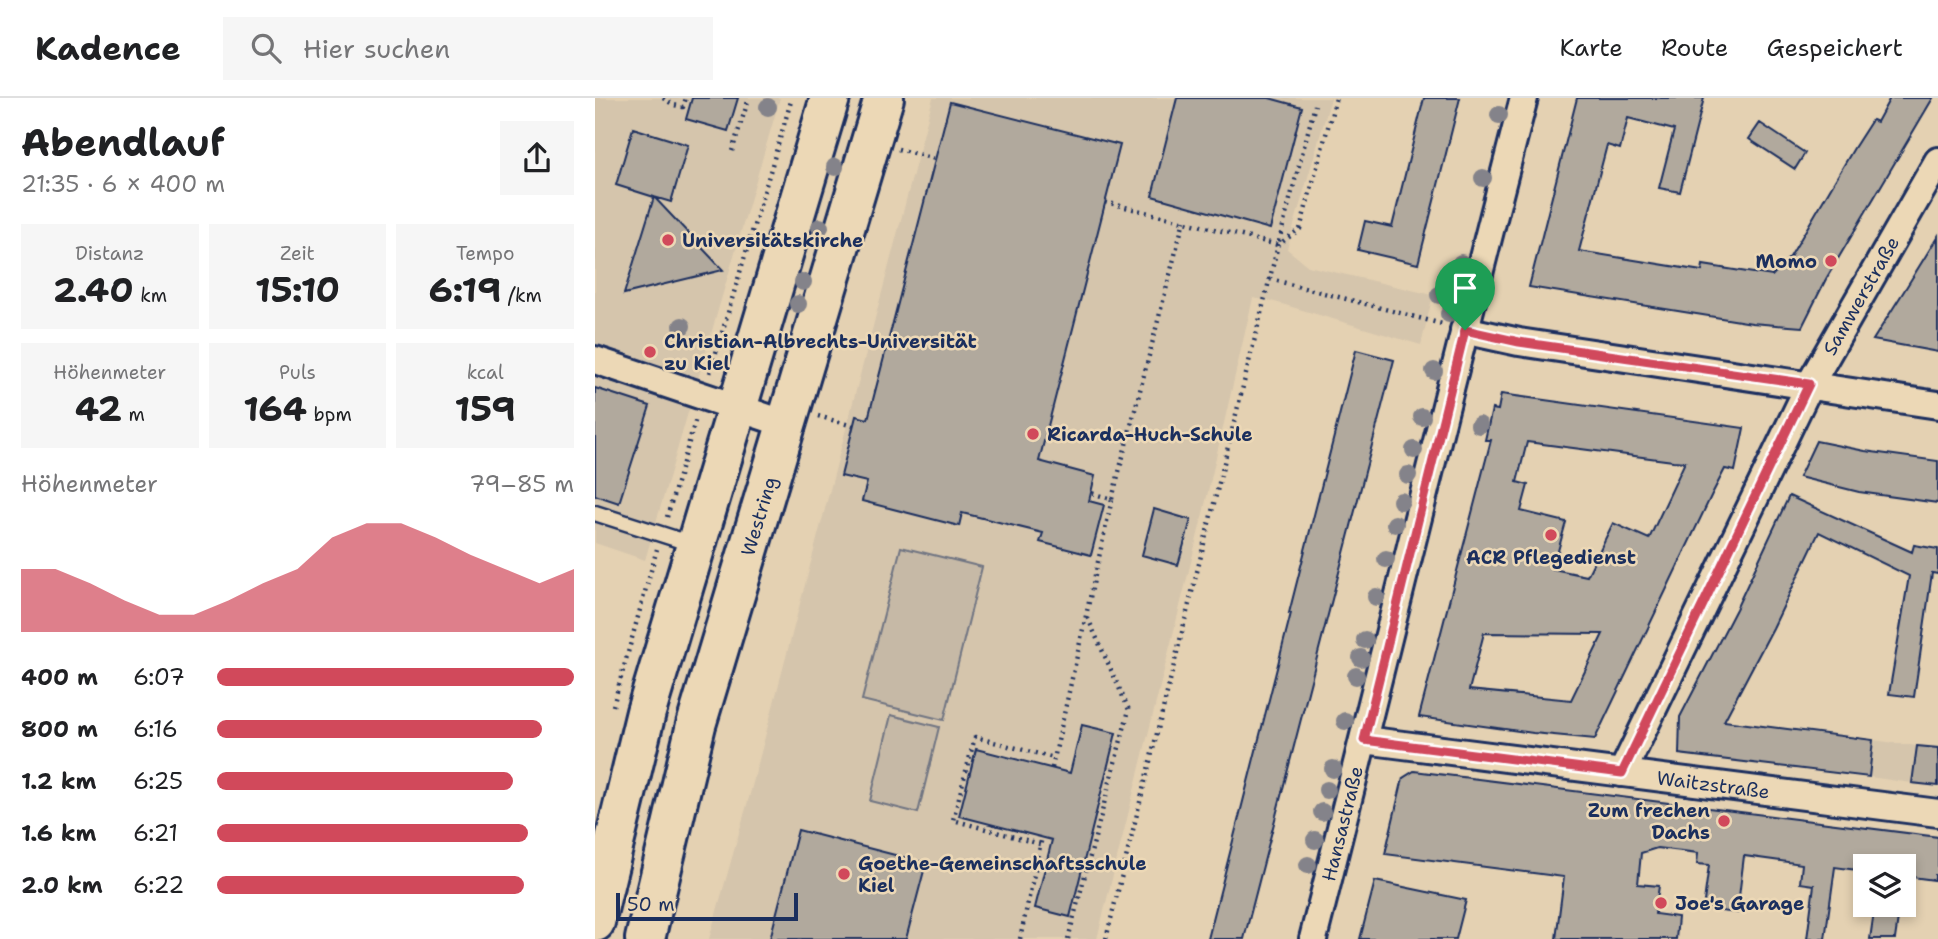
<!DOCTYPE html>
<html lang="de">
<head>
<meta charset="utf-8">
<style>
  :root { --surface:#fff; --page:#f6f6f6; --text:#202124; --muted:#757577; --line:#e0e0e0; --accent:#d1495b }
  body { margin:0; font-family:"Shantell Sans",sans-serif; background:var(--page); color:var(--text); height:100vh; display:flex; flex-direction:column; font-size:26px; white-space:nowrap }
  * { box-sizing:border-box; margin:0 }
  p { font-size:23px; color:var(--muted) }
  .icon { flex:none; width:38px; height:38px; fill:none; stroke:currentColor; stroke-width:2; stroke-linecap:round; stroke-linejoin:round }
  .map { position:relative; flex:1; overflow:hidden }
  .drawer { display:flex; flex-direction:column; background:var(--surface); width:595px }
  .drawer>* { flex:none }
  .buttons { position:absolute; left:1258px; top:756px; display:grid; gap:14px }
  .buttons a { display:grid; place-items:center; width:63px; height:63px; border-radius:0px; background:var(--surface); box-shadow:0 4px 10px #0003; font-size:35px }
  .scale { position:absolute; left:21px; bottom:18px; width:182px; box-sizing:border-box; padding-left:7px; border:4px solid #1b2f5e; border-top:0; font-size:19px; line-height:24px; white-space:nowrap; color:#1b2f5e; -webkit-text-stroke:5px #ecd8b6; paint-order:stroke }
  .pin { position:absolute; display:grid; place-items:center; width:60px; height:60px; color:#fff; margin:-72px -30px; border-radius:50% 50% 50% 0; rotate:-45deg; box-shadow:0 0 7px #0007 }
  .pin .icon { rotate:45deg }
  .round { display:grid; place-items:center; flex:none; width:74px; height:74px; border-radius:0px; background:var(--page) }
  .summary { display:flex; align-items:center; justify-content:space-between; height:119px; padding:0 21px }
  h1 { font-size:38px; font-weight:700; line-height:52px }
  .figures { display:grid; grid-template-columns:repeat(3,1fr); gap:10px; height:119px; padding:7px 21px }
  .figures div { display:grid; align-content:center; border-radius:0px; background:var(--page); text-align:center }
  .figures b { font-size:35px; font-weight:700 }
  .figures small { font-size:19px; font-weight:400 }
  .figures p { font-size:19px }
  .chart { height:196px; padding:14px 21px }
  .chart p { display:flex; justify-content:space-between }
  .chart svg { width:100%; height:126px; margin-top:7px; fill:var(--accent); opacity:.7 }
  ul { padding:0 21px; list-style:none; font-size:23px }
  li { display:grid; grid-template-columns:112px 84px 1fr; align-items:center; height:52px }
  li i { height:18px; border-radius:9px; background:var(--accent) }
  header { display:flex; align-items:center; gap:42px; box-sizing:border-box; height:98px; padding:0 35px; background:var(--surface); border-bottom:2px solid var(--line) }
  header strong { font-size:33px }
  nav { display:flex; gap:38px; margin-inline-start:auto; font-size:24px }
  .search { width:490px; height:63px; background:var(--page); display:flex; align-items:center; gap:18px; box-sizing:border-box; padding:0 24px; border-radius:0px; color:var(--muted); font-size:26px }
  main { display:flex; flex:1; min-height:0 }
  .map>svg:first-child { display:block }
  .built { fill:#d5c5ac }
  .green { fill:#c6b9a6; stroke:#707482; stroke-width:2 }
  .building { fill:#b1a99d; stroke:#1b2f5e; stroke-width:2; fill-rule:evenodd }
  .lines { fill:none; stroke-linecap:round; stroke-linejoin:round }
  .service-casing { stroke:#1b2f5e; stroke-width:19 }
  .minor-casing { stroke:#1b2f5e; stroke-width:32 }
  .secondary-casing { stroke:#1b2f5e; stroke-width:44 }
  .path { stroke:#1b2f5e; stroke-width:4.5; stroke-dasharray:2 5; stroke-linecap:butt }
  .service { stroke:#ecd8b6; stroke-width:14 }
  .minor { stroke:#ecd8b6; stroke-width:26 }
  .secondary { stroke:#ecd8b6; stroke-width:38 }
  .tree { fill:#84838a }
  .route-casing { stroke:#fff; stroke-width:14 }
  .route { stroke:#d1495b; stroke-width:9 }
  .poi-dot { fill:#d1495b; stroke:#ecd8b6; stroke-width:2.5 }
  .labels { text-anchor:middle; dominant-baseline:central; stroke-width:5; stroke-linejoin:round; paint-order:stroke }
  .poi-label { font-size:19px; font-weight:bold; fill:#1b2f5e; stroke:#ecd8b6; text-anchor:start }
  .street-label { font-size:19px; fill:#1b2f5e; stroke:#ecd8b6 }
</style>
</head>
<body>
<header>
<strong>Kadence</strong>
<div class="search"><svg class="icon" aria-label="search" viewBox="0 0 24 24"><circle cx="10" cy="10" r="6"/><path d="M15 15l6 6"/></svg>Hier suchen</div>
<nav><a>Karte</a><a>Route</a><a>Gespeichert</a></nav>
</header>
<main>
<section class="drawer">
<div class="summary"><div><h1>Abendlauf</h1><p>21:35 · 6 × 400 m</p></div><a class="round"><svg class="icon" aria-label="share" viewBox="0 0 24 24"><path d="M12 15V3M7 8l5-5 5 5M5 13v7h14v-7"/></svg></a></div>
<div class="figures">
<div><p>Distanz</p><b>2.40<small> km</small></b></div>
<div><p>Zeit</p><b>15:10</b></div>
<div><p>Tempo</p><b>6:19<small> /km</small></b></div>
</div>
<div class="figures">
<div><p>Höhenmeter</p><b>42<small> m</small></b></div>
<div><p>Puls</p><b>164<small> bpm</small></b></div>
<div><p>kcal</p><b>159</b></div>
</div>
<div class="chart"><p><span>Höhenmeter</span>79–85 m</p>
<svg viewBox="0 0 160 44" preserveAspectRatio="none"><path d="M0 44V22L10 22L20 27L30 33L40 38L50 38L60 33L70 27L80 22L90 11L100 6L110 6L120 11L130 17L140 22L150 27L160 22V44z"/></svg>
</div>
<ul>
<li><b>400 m</b>6:07<i style="width:100%"></i></li>
<li><b>800 m</b>6:16<i style="width:91%"></i></li>
<li><b>1.2 km</b>6:25<i style="width:83%"></i></li>
<li><b>1.6 km</b>6:21<i style="width:87%"></i></li>
<li><b>2.0 km</b>6:22<i style="width:86%"></i></li>
</ul>
</section>
<div class="map">
<svg width="1343" height="841" viewBox="0 0 1343 841">
  <rect width="100%" height="100%" fill="#e4d1b2"/>
  <filter id="ink" filterUnits="userSpaceOnUse"><feTurbulence type="fractalNoise" baseFrequency=".0143" numOctaves="2"/><feDisplacementMap in="SourceGraphic" scale="14" xChannelSelector="R" yChannelSelector="G"/><feConvolveMatrix kernelMatrix="1 2 1 2 8 2 1 2 1" color-interpolation-filters="sRGB"/></filter>
  <g filter="url(#ink)">
    <path class="built" d="M0 0H185L50 462 0 445Z
      M338 0H736L692 151 713 168 838 197 826 247 680 204 658 200 606 424 502 841H114L155 696Z
      M1278 642 1322 648 1317 685 1274 679Z"/>
    <path class="green" d="M306 449 387 469 349 622 267 602Z
      M296 617 344 629 323 715 275 703Z"/>
    <path class="building" d="M97 0H143L133 33 91 21Z
      M582 0H674L707 9 675 131 557 98Z
      M829 0H865L823 166 763 152 770 123 797 129Z
      M982 0H1109L1085 94 1064 90 1079 32 1033 20 1025 51 1012 47 984 153 1107 173 1108 167 1177 178 1195 159 1259 50 1277 22 1282 24 1295 0H1338L1231 181 1207 229 1157 225 934 189Z
      M355 4 525 47 444 363 500 378 494 403 509 407 496 457 445 444 448 435 367 415 364 428 267 403 272 384 246 378 261 318 273 321Z
      M1165 25 1210 55 1200 71 1154 41Z
      M38 30 93 47 76 104 59 99 128 172 29 196 59 99 21 87Z
      M1343 138V254L1278 242 1309 193Z
      M761 252 799 262 649 841H613L696 515H694Z
      M0 290 55 308 24 405 0 397Z
      M906 296 1149 330 1140 373 1130 371 1117 396 1000 641 938 635 824 619 896 342H890L897 311 903 312ZM932 344 1078 363 1090 364 1054 441 1018 425 992 478 958 471 971 424 926 413 933 387 922 384ZM889 535 1008 536 976 602 874 592Z
      M1221 343 1270 353 1343 363V405L1264 394 1204 379Z
      M1194 398 1317 454 1319 447 1343 451V476L1337 475 1319 599 1294 596 1314 478 1224 434 1178 530 1129 623 1278 642 1274 679 1084 656 1085 619 1141 511Z
      M559 411 596 422 583 467 547 457Z
      M487 627 521 635 475 819 440 810 457 742 364 718 381 651 475 675Z
      M1322 648 1343 650V688L1317 685Z
      M819 673 1343 739V777H1340V782L1309 778 1310 768H1270V773L1240 769 1230 841H1212L1219 787 1205 785 1207 766 1149 758 1142 815 1108 811 1114 767 1102 766 1103 755 1062 750 1046 755 1043 786 1064 788 1060 816 1083 819 1081 841H961L969 779 790 756 808 680Z
      M203 732 331 765 311 841H175Z
      M780 783 871 802 861 841H765Z
      M1280 807H1305L1300 841H1275Z"/>
    <g class="lines">
      <g class="service-casing">
        <path id="service" d="M0 415 100 447"/>
      </g>
      <g class="minor-casing">
        <g id="minor">
          <path d="M869 232 924 244 1343 307"/>
          <path d="M0 262 191 326"/>
          <path id="s1" d="M769 642 1343 715"/>
          <path id="s2" d="M1027 675 1215 286 1343 63"/>
          <path id="s3" d="M718 841C789 561 856 280 929 0"/>
        </g>
      </g>
      <g class="secondary-casing">
        <g id="secondary">
          <path d="M0 824 51 614 235 0"/>
          <path id="s4" d="M50 841 101 627 289 0"/>
        </g>
      </g>
      <path class="path" d="M68 0 79 7 88 9 91 0
        M303 51 340 61
        M137 53 154 0
        M510 104 683 147 720 7
        M675 181 847 226
        M115 275 197 0
        M223 318 258 328
        M517 401 589 122
        M72 419 101 320
        M18 608 62 451
        M457 670 517 401 496 395
        M445 746 358 722 380 639 459 660
        M425 841 447 739
        M473 841 534 612 491 516
        M511 841 683 147 705 131 741 0"/>
      <use href="#service" class="service"/>
      <use href="#minor" class="minor"/>
      <use href="#secondary" class="secondary"/>
    </g>
    <g class="tree">
      <circle cx="173" cy="9" r="9"/>
      <circle cx="904" cy="17" r="9"/>
      <circle cx="240" cy="69" r="9"/>
      <circle cx="888" cy="80" r="9"/>
      <circle cx="225" cy="129" r="9"/>
      <circle cx="866" cy="165" r="9"/>
      <circle cx="208" cy="184" r="9"/>
      <circle cx="844" cy="197" r="9"/>
      <circle cx="203" cy="206" r="9"/>
      <circle cx="854" cy="216" r="9"/>
      <circle cx="87" cy="228" r="9"/>
      <circle cx="839" cy="273" r="9"/>
      <circle cx="827" cy="319" r="9"/>
      <circle cx="884" cy="327" r="9"/>
      <circle cx="819" cy="352" r="9"/>
      <circle cx="813" cy="377" r="9"/>
      <circle cx="806" cy="403" r="9"/>
      <circle cx="800" cy="426" r="9"/>
      <circle cx="791" cy="461" r="9"/>
      <circle cx="781" cy="499" r="9"/>
      <circle cx="770" cy="542" r="9"/>
      <circle cx="766" cy="560" r="9"/>
      <circle cx="761" cy="578" r="9"/>
      <circle cx="750" cy="623" r="9"/>
      <circle cx="738" cy="671" r="9"/>
      <circle cx="732" cy="692" r="9"/>
      <circle cx="727" cy="714" r="9"/>
      <circle cx="720" cy="742" r="9"/>
      <circle cx="713" cy="767" r="9"/>
    </g>
  </g>
  <g class="lines" filter="url(#ink)">
    <g class="route-casing">
      <path id="route" d="M870 232 924 244 1214 286 1027 675 769 642Z"/>
    </g>
    <use href="#route" class="route"/>
  </g>
  <g class="poi-dot">
    <circle cx="73" cy="142" r="7"/>
    <circle cx="1236" cy="163" r="7"/>
    <circle cx="55" cy="254" r="7"/>
    <circle cx="438" cy="336" r="7"/>
    <circle cx="956" cy="437" r="7"/>
    <circle cx="1129" cy="723" r="7"/>
    <circle cx="249" cy="776" r="7"/>
    <circle cx="1066" cy="805" r="7"/>
  </g>
  <g class="labels">
    <g class="poi-label">
      <text x="87" y="142">Universitätskirche</text>
      <text x="1222" y="163" text-anchor="end">Momo</text>
      <text x="69" y="243">Christian-Albrechts-Universität<tspan x="69" dy="22">zu Kiel</tspan></text>
      <text x="452" y="336">Ricarda-Huch-Schule</text>
      <text x="956" y="459" text-anchor="middle">ACR Pflegedienst</text>
      <text x="1115" y="712" text-anchor="end">Zum frechen<tspan x="1115" dy="22">Dachs</tspan></text>
      <text x="263" y="765">Goethe-Gemeinschaftsschule<tspan x="263" dy="22">Kiel</tspan></text>
      <text x="1080" y="805">Joe's Garage</text>
    </g>
    <g class="street-label">
      <text stroke="none"><textPath href="#s2" startOffset="534">Samwerstraße</textPath></text>
      <text stroke="none"><textPath href="#s4" startOffset="438">Westring</textPath></text>
      <text stroke="none"><textPath href="#s1" startOffset="352">Waitzstraße</textPath></text>
      <text stroke="none"><textPath href="#s3" startOffset="119">Hansastraße</textPath></text>
    </g>
  </g>
</svg>
<div class="buttons">
<a><svg class="icon" aria-label="layers" viewBox="0 0 24 24"><path d="M12 4l9 5-9 5-9-5zM3 14l9 5 9-5"/></svg></a>
</div>
<div class="scale">50 m</div>
<div class="pin" style="left:870px;top:232px;background:#1e9e55"><svg class="icon" aria-label="arrive" viewBox="0 0 24 24"><path d="M6 21V4h12l-3 4 3 4H6"/></svg></div>
</div>
</main>
</body>
</html>
